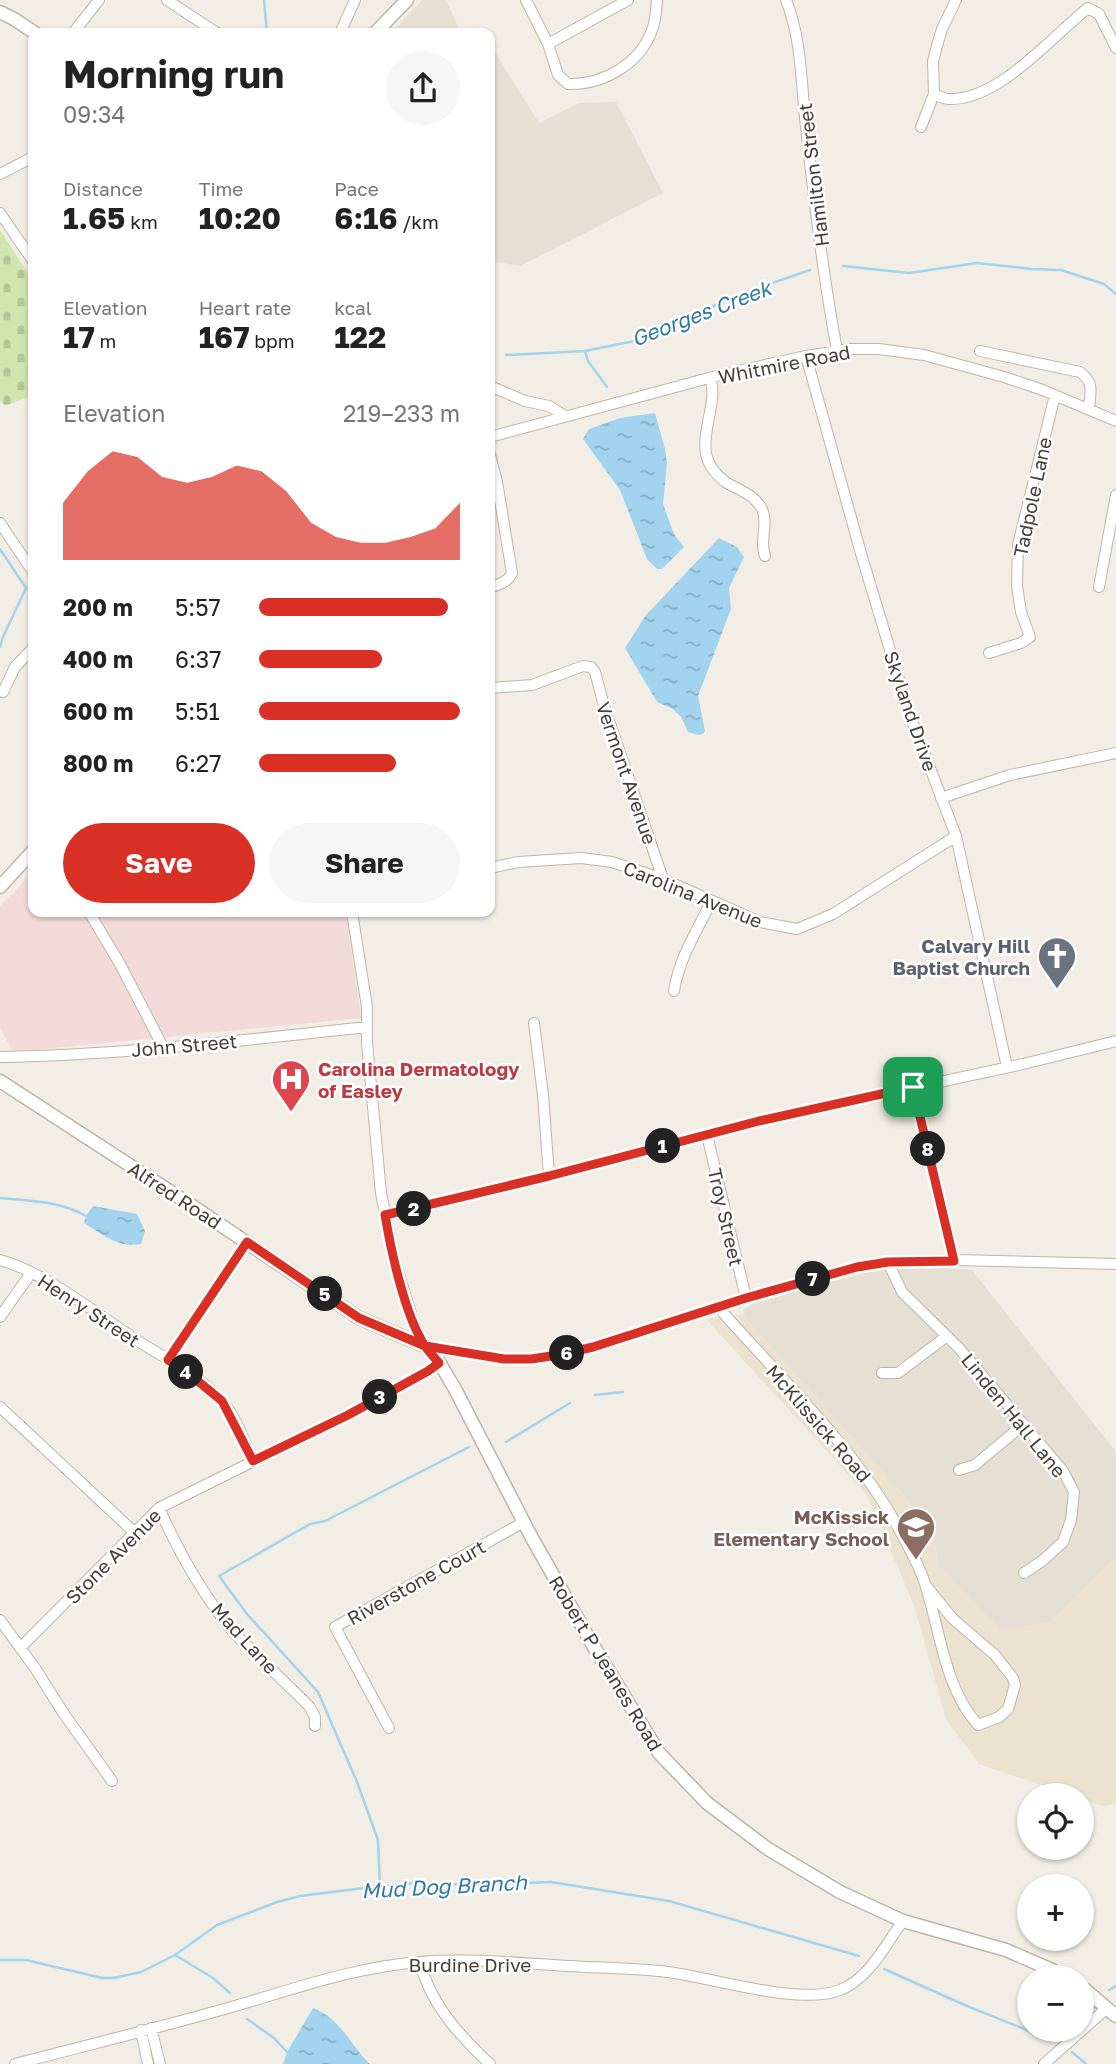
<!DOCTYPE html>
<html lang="en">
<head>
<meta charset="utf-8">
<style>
  :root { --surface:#fff; --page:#f6f6f6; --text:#222; --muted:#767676; --accent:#d93025 }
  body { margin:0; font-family:"Golos Text",sans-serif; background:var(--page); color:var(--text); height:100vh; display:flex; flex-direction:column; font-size:26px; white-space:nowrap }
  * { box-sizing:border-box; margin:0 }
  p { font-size:23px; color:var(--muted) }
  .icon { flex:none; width:38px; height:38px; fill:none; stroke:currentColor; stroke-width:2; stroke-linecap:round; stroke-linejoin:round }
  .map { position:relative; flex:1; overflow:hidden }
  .drawer { position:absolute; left:28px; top:28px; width:467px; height:889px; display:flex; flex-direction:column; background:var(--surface); border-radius:14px; box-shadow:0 2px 5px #0004 }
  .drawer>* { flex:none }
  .tools { position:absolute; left:1017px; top:1783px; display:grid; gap:14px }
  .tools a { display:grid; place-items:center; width:77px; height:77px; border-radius:50%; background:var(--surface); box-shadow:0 2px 5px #0004; font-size:35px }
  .pin { position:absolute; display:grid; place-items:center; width:60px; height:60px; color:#fff; margin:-30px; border-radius:14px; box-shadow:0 4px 10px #0006 }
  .km { position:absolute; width:35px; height:35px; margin:-18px; border-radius:50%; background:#222; color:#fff; font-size:19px; line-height:35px; text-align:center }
  .round { display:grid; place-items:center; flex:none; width:74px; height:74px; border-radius:37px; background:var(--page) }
  .headline { display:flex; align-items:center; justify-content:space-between; height:119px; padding:0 35px }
  h1 { font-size:38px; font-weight:700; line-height:52px }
  .metrics { display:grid; grid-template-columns:repeat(3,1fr); gap:10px; height:119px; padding:7px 35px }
  .metrics div { display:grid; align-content:center }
  .metrics b { font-size:30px; font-weight:700 }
  .metrics small { font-size:19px; font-weight:400 }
  .metrics p { font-size:19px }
  .chart { height:196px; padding:14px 35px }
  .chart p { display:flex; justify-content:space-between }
  .chart svg { width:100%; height:126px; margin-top:7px; fill:var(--accent); opacity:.7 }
  .primary-button { display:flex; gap:14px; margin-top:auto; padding:14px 35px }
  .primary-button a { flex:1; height:80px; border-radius:42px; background:var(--accent); color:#fff; font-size:28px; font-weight:700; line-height:80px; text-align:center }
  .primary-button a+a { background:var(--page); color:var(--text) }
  ul { padding:0 35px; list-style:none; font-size:23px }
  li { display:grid; grid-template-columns:112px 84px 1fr; align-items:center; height:52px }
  li i { height:18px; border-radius:9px; background:var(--accent) }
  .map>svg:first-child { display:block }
  .residential { fill:#e6dfd3 }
  .education { fill:#ebe2cf }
  .medical { fill:#f3dbd9 }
  .cemetery { fill:url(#cemetery-stones) }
  .water { fill:url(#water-ripples) }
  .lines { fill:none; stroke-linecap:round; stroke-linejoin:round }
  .stream { stroke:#a2d4ef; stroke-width:2.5 }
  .minor-casing { stroke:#beb5a8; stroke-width:12 }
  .tertiary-casing { stroke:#beb5a8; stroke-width:15 }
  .minor { stroke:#fff; stroke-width:10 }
  .tertiary { stroke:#fff; stroke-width:12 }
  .route-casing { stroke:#fff; stroke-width:14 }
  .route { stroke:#d93025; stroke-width:9 }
  .labels { text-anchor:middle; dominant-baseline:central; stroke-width:5; stroke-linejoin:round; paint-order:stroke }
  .street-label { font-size:19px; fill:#453e35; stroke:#fff }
  .worship-label { font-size:19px; font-weight:bold; fill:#5b616d; stroke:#fff; text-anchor:end }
  .health-label { font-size:19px; font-weight:bold; fill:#be3a42; stroke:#fff; text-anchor:start }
  .education-label { font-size:19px; font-weight:bold; fill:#785e54; stroke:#fff; text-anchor:end }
  .water-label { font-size:21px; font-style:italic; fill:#2e7aa6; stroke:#fff }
</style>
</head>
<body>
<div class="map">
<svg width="1116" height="2064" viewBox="0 0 1116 2064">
  <defs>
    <pattern id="cemetery-stones" width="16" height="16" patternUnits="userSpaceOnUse" patternTransform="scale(1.75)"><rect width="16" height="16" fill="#d0e6ae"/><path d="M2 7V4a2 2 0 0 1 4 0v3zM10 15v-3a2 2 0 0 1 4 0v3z" fill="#b4c696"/></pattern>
    <pattern id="water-ripples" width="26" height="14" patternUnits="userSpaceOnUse" patternTransform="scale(1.75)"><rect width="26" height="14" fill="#a2d4ef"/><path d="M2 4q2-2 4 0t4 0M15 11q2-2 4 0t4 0" fill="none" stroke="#86adc2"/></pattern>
  </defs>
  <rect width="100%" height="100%" fill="#f2eee5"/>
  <path class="residential" d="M422 0H446L461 33H392Z
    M490 51 496 54 539 123 579 103 616 102 663 193 520 266 491 261Z
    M911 1266 972 1270 1116 1452V1557L1050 1622 1001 1630 938 1565 933 1528 742 1314 744 1309 755 1303 863 1273Z"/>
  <path class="education" d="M742 1314 933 1528 938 1565 1001 1630 1050 1622 1116 1557V1804L1103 1806 1082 1799V1796L1071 1795 979 1764 946 1719 914 1605 867 1495 706 1319Z"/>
  <path class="medical" d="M33 868V912H346L361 1018 13 1052 0 1028V906L18 888Z"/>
  <path class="cemetery" d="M0 230 33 281V395L5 406 0 400Z"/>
  <path class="water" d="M655 413 665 449 667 463 663 504 674 534 684 547 662 569H657L647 559 620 490 583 439 589 429 620 418Z
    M719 538 737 547 744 557 729 588 731 609 698 696 705 731 703 734 698 735 688 732 681 717 673 709 657 702 625 648 646 615Z
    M93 1206 137 1214 145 1231 141 1244C117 1248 104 1235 84 1223L86 1216Z
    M313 2008C339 2017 351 2046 370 2064H283L287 2052Z"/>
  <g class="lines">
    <path class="stream" d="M264 0 267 33
      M843 266 909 273 977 263 1031 269 1061 270 1104 284 1116 294
      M585 351 588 361 607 387
      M506 355 585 351 634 341 743 293 810 270
      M0 549 26 588 3 637 0 647
      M0 1198C29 1201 60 1201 86 1216
      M595 1395 623 1392
      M506 1442 570 1403
      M380 1886 378 1840 357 1782 318 1692 247 1614 219 1576 310 1524 325 1521 469 1447
      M175 1955 213 1978 230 1993
      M0 1960H26L102 1978H114L141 1972 175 1955 217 1925 277 1902 300 1896 380 1886 413 1883 482 1885 551 1882 669 1901 859 1956
      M884 1969 967 2006 1054 2041 1067 2030
      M1109 1990 1116 1986
      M1082 2018 1094 2008
      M247 2019 274 2038 287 2052
      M1072 2052 1086 2064"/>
    <g class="minor-casing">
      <path id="minor" d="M167 0 217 33
        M526 0 548 44 628 0
        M786 0C802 40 801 84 806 127 814 201 823 276 837 350
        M73 33 99 0
        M340 33 355 0
        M548 44 558 75 568 84C604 85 642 63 653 27 656 19 656 9 657 0
        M934 94C939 96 944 99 949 99 999 101 1052 36 1088 8L1099 14 1116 48
        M921 127 934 94 933 61 937 46 942 29 956 0
        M0 174 33 157
        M0 213 33 261
        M980 351 1080 372C1095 383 1090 392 1089 409
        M806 356 862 557 909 713 956 836 1007 1067
        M711 378C712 385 713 392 712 399 708 433 693 459 727 483 739 490 755 495 762 509 769 524 759 541 765 556
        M490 386 525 401 549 406 565 416
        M490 437 720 375 806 356 851 349H879L924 355 1004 377 1040 389 1116 421
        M490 455 497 482 512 573C508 582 499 585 490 587
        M0 523 33 572
        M1099 587 1116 495
        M989 653 1021 643 1030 637 1021 612 1017 586 1018 545 1055 395
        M490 688 532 685 583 666 591 667 595 672 604 706 663 879
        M3 692 15 667 33 648
        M941 798 1010 775 1116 753
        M490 868 518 862 581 858 612 862 663 879 760 922 797 929 833 914 956 836
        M89 912 120 964 163 1047
        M352 912 367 1007V1043L381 1193 395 1261 415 1327 425 1346 504 1359H531L558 1355 593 1347 746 1298 857 1267 888 1262 954 1260 1116 1264
        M674 991C679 958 697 931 711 902
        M534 1023 543 1095 549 1176
        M0 1057C122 1055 245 1040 367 1027
        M913 1087 954 1260
        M707 1135 746 1298
        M385 1215 549 1176 759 1121 1023 1064 1116 1041
        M0 1260C45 1272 98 1315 138 1341 166 1359 199 1375 221 1400 236 1416 244 1441 253 1461
        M888 1262 902 1292 958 1347 1063 1471 1074 1492 1071 1520 1063 1542 1042 1561 1024 1573
        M718 1307C780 1378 853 1445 899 1529 909 1548 920 1566 926 1587 940 1631 945 1689 978 1725L999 1717 1008 1709 1015 1685 1013 1678 995 1655 953 1619 926 1586
        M0 1317 31 1273
        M168 1360 247 1242
        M882 1373H898L947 1336
        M0 1407 134 1532
        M959 1470 975 1465 1024 1424
        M159 1508C179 1553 203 1595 234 1633L309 1706 315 1717V1726
        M0 1620 35 1668 64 1714 112 1781
        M20 1648 159 1508 347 1415 428 1371 439 1362
        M389 1728 335 1627 524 1522
        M420 1962C430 2004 459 2035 490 2064
        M151 2028 160 2064
        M141 2030 148 2064
        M15 2064C88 2045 162 2027 235 2006 297 1988 355 1967 420 1962 469 1958 519 1963 568 1966 601 1968 635 1968 668 1972 714 1978 800 2006 840 1990 870 1978 885 1945 903 1921
        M1044 2064 1107 2008"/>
    </g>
    <g class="tertiary-casing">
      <path id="tertiary" d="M0 12 14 19 35 33
        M375 33 407 0
        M0 887 33 851
        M0 1081 191 1205 359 1318 425 1346 439 1362 455 1389 532 1538 591 1642 659 1753 707 1803 768 1849 840 1892 903 1921 1006 1950 1052 1970 1066 1978
        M1082 1987 1116 2016"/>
    </g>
    <use href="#minor" class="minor"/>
    <use href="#tertiary" class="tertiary"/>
  </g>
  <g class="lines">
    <g class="route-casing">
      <path id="route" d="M913 1087 759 1121 549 1176 385 1215C391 1251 405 1316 425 1346 429 1352 434 1357 439 1363L428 1371 348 1415 253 1461 222 1401 188 1373 168 1360 247 1242 359 1318 425 1346 504 1359H531L558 1355 593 1347 746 1298 857 1267 888 1262 954 1261 913 1087"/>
    </g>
    <use href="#route" class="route"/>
  </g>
  <defs>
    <g id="church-pin" transform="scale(2.0125)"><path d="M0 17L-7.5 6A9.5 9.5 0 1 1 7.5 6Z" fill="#6b7280" stroke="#fff"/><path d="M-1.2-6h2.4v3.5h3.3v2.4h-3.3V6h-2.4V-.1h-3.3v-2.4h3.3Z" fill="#fff"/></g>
    <g id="hospital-pin" transform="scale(2.0125)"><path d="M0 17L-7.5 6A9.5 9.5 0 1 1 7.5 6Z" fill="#e0444e" stroke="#fff"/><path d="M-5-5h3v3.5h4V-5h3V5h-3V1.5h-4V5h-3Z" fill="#fff"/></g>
    <g id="school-pin" transform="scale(2.0125)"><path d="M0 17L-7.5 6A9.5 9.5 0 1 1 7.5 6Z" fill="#8d6e63" stroke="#fff"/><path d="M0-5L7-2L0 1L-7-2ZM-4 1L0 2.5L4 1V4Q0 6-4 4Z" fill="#fff"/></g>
  </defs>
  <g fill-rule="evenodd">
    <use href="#church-pin" x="1057" y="956"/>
    <use href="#hospital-pin" x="291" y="1079"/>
    <use href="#school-pin" x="916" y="1527"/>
  </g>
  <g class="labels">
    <g class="street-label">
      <text transform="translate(813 175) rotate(-97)">Hamilton Street</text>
      <text transform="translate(784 364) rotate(-11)">Whitmire Road</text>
      <text transform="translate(1032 497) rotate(-78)">Tadpole Lane</text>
      <text transform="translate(911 711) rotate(71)">Skyland Drive</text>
      <text transform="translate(627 773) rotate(71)">Vermont Avenue</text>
      <text transform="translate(693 894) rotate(22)">Carolina Avenue</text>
      <text transform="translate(184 1045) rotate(-5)">John Street</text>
      <text transform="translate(175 1195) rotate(33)">Alfred Road</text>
      <text transform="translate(726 1217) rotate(77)">Troy Street</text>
      <text transform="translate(89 1310) rotate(33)">Henry Street</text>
      <text transform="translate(1014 1415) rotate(51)">Linden Hall Lane</text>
      <text transform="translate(819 1423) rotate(49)">McKlissick Road</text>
      <text transform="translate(113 1556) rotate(-45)">Stone Avenue</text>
      <text transform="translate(416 1582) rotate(-29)">Riverstone Court</text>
      <text transform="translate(245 1638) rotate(48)">Mad Lane</text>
      <text transform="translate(606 1663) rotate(59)">Robert P Jeanes Road</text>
      <text x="470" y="1964">Burdine Drive</text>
    </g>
    <g class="worship-label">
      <text x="1030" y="945">Calvary Hill<tspan x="1030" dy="22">Baptist Church</tspan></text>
    </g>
    <g class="health-label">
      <text x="318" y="1068">Carolina Dermatology<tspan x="318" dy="22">of Easley</tspan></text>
    </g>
    <g class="education-label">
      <text x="889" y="1516">McKissick<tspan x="889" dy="22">Elementary School</tspan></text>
    </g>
    <g class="water-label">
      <text transform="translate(701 313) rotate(-21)">Georges Creek</text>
      <text transform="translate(444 1886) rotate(-3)">Mud Dog Branch</text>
    </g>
  </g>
</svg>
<div class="tools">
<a><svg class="icon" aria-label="locate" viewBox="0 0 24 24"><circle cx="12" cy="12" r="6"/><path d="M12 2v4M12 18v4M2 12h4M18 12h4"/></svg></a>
<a>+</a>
<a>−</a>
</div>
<div class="pin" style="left:913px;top:1087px;background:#1e9e55"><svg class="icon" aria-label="arrive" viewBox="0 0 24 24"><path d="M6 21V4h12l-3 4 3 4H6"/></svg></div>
<b class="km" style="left:663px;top:1146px">1</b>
<b class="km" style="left:414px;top:1209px">2</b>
<b class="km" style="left:380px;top:1397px">3</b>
<b class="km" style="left:186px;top:1372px">4</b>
<b class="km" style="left:325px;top:1294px">5</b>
<b class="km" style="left:567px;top:1353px">6</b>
<b class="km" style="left:813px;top:1279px">7</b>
<b class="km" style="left:928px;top:1149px">8</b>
<section class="drawer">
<div class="headline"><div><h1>Morning run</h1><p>09:34</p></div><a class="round"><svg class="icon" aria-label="share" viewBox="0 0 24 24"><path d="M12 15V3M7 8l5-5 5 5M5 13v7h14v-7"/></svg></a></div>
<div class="metrics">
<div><p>Distance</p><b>1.65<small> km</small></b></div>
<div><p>Time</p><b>10:20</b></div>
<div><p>Pace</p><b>6:16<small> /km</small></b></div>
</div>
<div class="metrics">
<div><p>Elevation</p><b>17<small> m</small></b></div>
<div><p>Heart rate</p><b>167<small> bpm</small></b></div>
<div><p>kcal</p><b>122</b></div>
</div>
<div class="chart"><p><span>Elevation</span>219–233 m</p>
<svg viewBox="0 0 160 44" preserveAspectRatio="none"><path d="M0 44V24L10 13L20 6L30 8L40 15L50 17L60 15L70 11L80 13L90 20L100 31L110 36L120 38L130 38L140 36L150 33L160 24V44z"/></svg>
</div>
<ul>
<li><b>200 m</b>5:57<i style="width:94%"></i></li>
<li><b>400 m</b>6:37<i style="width:61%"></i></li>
<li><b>600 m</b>5:51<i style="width:100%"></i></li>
<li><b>800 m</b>6:27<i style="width:68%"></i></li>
</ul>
<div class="primary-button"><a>Save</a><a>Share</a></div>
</section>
</div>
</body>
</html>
